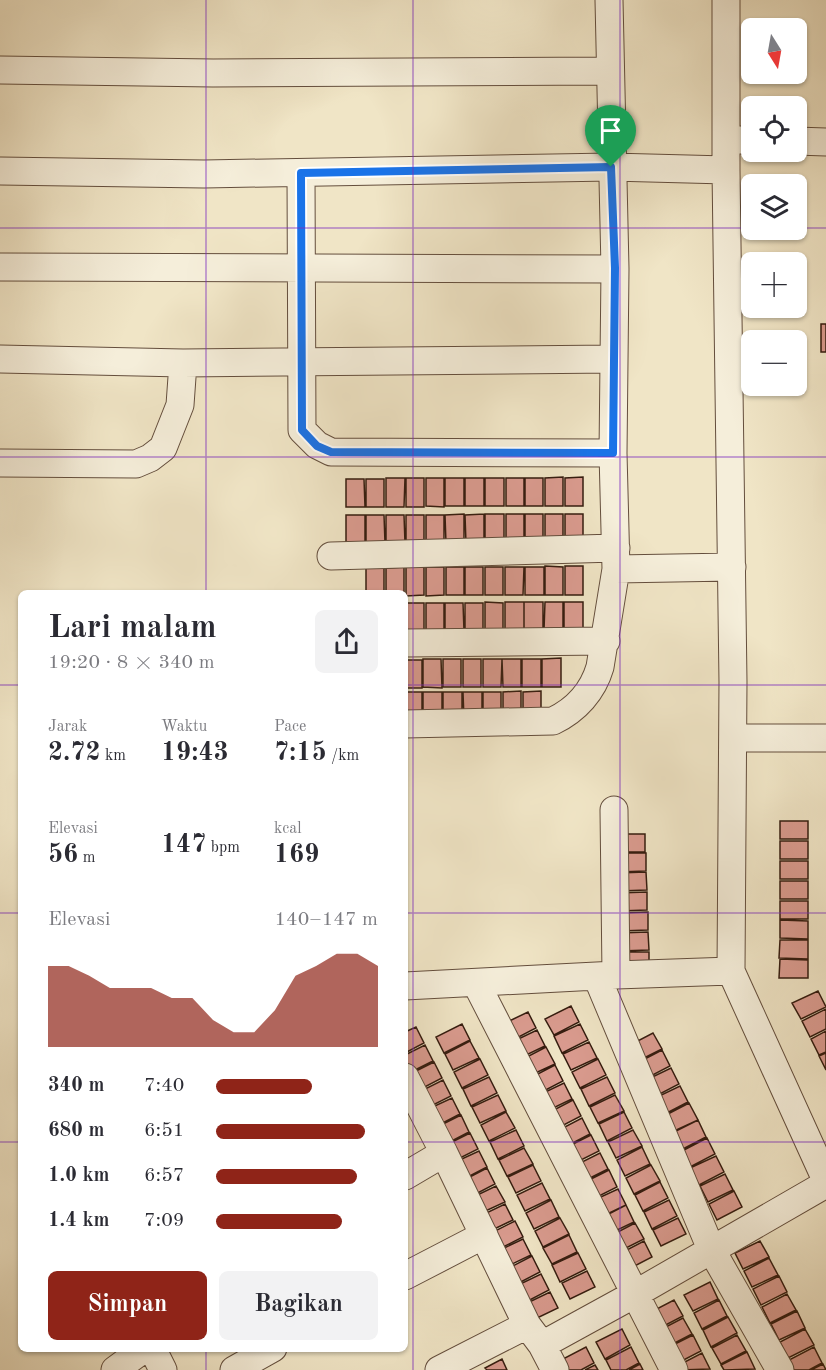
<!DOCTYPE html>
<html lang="id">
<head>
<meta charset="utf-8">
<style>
  :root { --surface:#fff; --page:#f2f2f3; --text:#2b2b33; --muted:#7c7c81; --accent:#8f2418 }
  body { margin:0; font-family:"Old Standard TT",serif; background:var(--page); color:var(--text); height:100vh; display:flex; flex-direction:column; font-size:22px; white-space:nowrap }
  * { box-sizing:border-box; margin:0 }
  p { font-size:20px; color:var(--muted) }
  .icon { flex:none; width:33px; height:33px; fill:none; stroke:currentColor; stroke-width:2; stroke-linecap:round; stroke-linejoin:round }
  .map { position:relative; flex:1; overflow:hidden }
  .sheet { position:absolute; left:18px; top:590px; width:390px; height:762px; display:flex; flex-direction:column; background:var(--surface); border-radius:9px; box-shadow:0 2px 4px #0004 }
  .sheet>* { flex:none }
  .needle { width:39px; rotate:169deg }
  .controls { position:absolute; left:741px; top:18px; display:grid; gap:12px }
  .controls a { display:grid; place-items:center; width:66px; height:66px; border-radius:9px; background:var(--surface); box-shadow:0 2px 4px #0004; font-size:30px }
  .pin { position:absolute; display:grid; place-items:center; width:51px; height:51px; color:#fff; margin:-62px -26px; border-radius:50% 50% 50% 0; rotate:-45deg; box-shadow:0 0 6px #0007 }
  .pin .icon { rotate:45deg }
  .round { display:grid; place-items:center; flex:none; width:63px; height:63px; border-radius:9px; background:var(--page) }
  .headline { display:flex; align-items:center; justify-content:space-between; height:102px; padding:0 30px }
  h1 { font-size:33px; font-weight:600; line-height:45px }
  .figures { display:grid; grid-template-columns:repeat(3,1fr); gap:9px; height:102px; padding:6px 30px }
  .figures div { display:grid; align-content:center }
  .figures b { font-size:26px; font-weight:600 }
  .figures small { font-size:16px; font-weight:400 }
  .figures p { font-size:16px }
  .chart { height:168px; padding:12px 30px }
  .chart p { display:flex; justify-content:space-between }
  .chart svg { width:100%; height:108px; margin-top:6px; fill:var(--accent); opacity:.7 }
  .primary-button { display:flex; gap:12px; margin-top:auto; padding:12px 30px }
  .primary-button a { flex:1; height:69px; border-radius:9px; background:var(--accent); color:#fff; font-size:24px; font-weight:600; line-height:69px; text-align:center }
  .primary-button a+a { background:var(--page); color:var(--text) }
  ul { padding:0 30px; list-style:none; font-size:20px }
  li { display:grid; grid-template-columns:96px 72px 1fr; align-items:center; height:45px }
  li i { height:15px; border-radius:8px; background:var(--accent) }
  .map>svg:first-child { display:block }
  .building { fill:#da9b8f; stroke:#351c0f; stroke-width:1.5 }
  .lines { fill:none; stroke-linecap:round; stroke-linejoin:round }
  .minor-casing { stroke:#644e3d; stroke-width:29 }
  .minor { stroke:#f5eeda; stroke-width:27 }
  .route-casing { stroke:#fff; stroke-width:12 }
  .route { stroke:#1a73e8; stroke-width:8 }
  .grid { fill:none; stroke:#7b2cbf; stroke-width:1.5; stroke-opacity:0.55 }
</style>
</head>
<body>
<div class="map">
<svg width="826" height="1370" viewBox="0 0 826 1370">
  <rect width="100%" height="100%" fill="#f0e5c6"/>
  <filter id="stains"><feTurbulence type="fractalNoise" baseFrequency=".00333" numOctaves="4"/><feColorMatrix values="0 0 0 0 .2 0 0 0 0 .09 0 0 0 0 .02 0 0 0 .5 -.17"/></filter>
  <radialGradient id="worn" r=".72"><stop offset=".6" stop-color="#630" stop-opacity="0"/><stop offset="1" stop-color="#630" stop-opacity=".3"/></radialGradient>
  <path class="building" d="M821 324H826V352H821Z
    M563 477V506H545V478Z
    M583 477V506H565V478Z
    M386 478H405L404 507H386Z
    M406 478H424V507H406Z
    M426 478H444V507L426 506Z
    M445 478H464V506H445Z
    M465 478H484V506H465Z
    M485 478H504V506H485Z
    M506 478H524V506H506Z
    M525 478H543V506H525Z
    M346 479H364L365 507H346Z
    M366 479H384V507H366Z
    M464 514V543H446L445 515Z
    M484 514V542L466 543 465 515Z
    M485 514H504V542H485Z
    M506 514H524V542H506Z
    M525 514H543V542H525Z
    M545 514H563V542H545Z
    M565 514H583V542H565Z
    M346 515H365V543H346Z
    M366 515H384L385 543H366Z
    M386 515H404L405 543H386Z
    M406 515H424V543H406Z
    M426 515H444V543H426Z
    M545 566 563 567V595H545Z
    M565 566H583V595H565Z
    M404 567V592H386V568Z
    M406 567H424V595L406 596Z
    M426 567H444V595L426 596Z
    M446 567H464V595H446Z
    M465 567H483V595H465Z
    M485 567H503V595H485Z
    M505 567H524L523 595H505Z
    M525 567H544V595H525Z
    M366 568H384V592H366Z
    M485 602 503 603V631H485Z
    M505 602H524V631H505Z
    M524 602H543V630L524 631Z
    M545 602H563V630H544Z
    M564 602H583V630H564Z
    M406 603H424V631H406Z
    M426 603H444V631H426Z
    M445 603H463L464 631H445Z
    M465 603H483V631H465Z
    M561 658V687H542V659Z
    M423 659H441L442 688 423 687Z
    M443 659H461V687H443Z
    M463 659H481V687H463Z
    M483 659H502L501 687H483Z
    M502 659H521V687H503Z
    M522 659H541V687H522Z
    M405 660H422V688H405Z
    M521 691V720H503V692Z
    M541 691V720H523V692Z
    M405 692H422V720H405Z
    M423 692H442V720H423Z
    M443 692H462V720H443Z
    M463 692H482V720H464Z
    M483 692H501V720H483Z
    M780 821H808V839H780Z
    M617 834H645V852H617Z
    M780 841H808V859H780Z
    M617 853H646V871L618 872Z
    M780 861H808V879H780Z
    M646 872 647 890 619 891 618 873Z
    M780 881H808V899H780Z
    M647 892V910L619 911 618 893Z
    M780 901H808V919H780Z
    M648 912V930L620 931 619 913Z
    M780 920 808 921V939L780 938Z
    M648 932 649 950 620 951V933Z
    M780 940H808V959L779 958Z
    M620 952H649V970L621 971Z
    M780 959 808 960V978H779Z
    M818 991 826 1007 801 1019 792 1003Z
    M571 1006 579 1022 554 1035 545 1019Z
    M826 1009V1029L810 1037 802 1021Z
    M528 1012 536 1028 511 1041 503 1024Z
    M462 1024 470 1040 444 1053 436 1037Z
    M580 1024 588 1040 562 1053 554 1036Z
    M416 1027 424 1043 405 1053V1032Z
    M537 1030 545 1046 520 1058 512 1042Z
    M826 1031V1052L819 1055 811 1039Z
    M653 1033 662 1049 636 1062 628 1046Z
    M470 1041 479 1058 453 1070 445 1054Z
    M589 1042 597 1058 571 1070 563 1054Z
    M425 1045 433 1061 407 1074 405 1069V1055Z
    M546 1047 555 1064 529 1076 521 1060Z
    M662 1050 670 1066 645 1079 637 1063Z
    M826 1053V1070L819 1056Z
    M480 1059 488 1075 462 1088 454 1072Z
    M598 1059 606 1075 580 1088 572 1072Z
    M434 1062 442 1078 417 1091 408 1075Z
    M555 1065 563 1081 538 1094 530 1078Z
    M671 1068 679 1084 654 1097 646 1080Z
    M489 1077 497 1093 471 1106 463 1089Z
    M607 1077 615 1093 589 1106 581 1089Z
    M443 1080 451 1096 425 1109 417 1093Z
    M564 1083 572 1099 547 1111 539 1095Z
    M680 1086 688 1102 663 1115 655 1098Z
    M498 1095 506 1111 480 1123 472 1107Z
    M615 1095 624 1111 598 1123 590 1107Z
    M452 1098 460 1114 435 1127 426 1110Z
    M573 1100 581 1116 556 1129 548 1113Z
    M689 1103 698 1120 672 1132 664 1116Z
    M506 1112 515 1128 489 1141 481 1125Z
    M624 1112 632 1128 607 1141 599 1124Z
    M461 1115 469 1132 444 1145 435 1128Z
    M582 1118 590 1134 565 1147 557 1131Z
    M698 1120 706 1137 681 1150 672 1133Z
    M516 1130 524 1146 498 1159 490 1142Z
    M633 1130 642 1146 616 1158 608 1142Z
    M470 1133 478 1149 452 1162 444 1146Z
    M591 1135 599 1151 573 1164 565 1148Z
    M707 1138 715 1154 690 1167 682 1151Z
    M642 1147 650 1164 625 1176 617 1160Z
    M524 1148 533 1164 507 1176 499 1160Z
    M479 1151 487 1167 462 1180 453 1163Z
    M600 1153 608 1169 582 1182 574 1166Z
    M716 1156 724 1172 699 1185 690 1168Z
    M533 1165 541 1181 516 1193 508 1177Z
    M651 1165 660 1181 634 1194 626 1178Z
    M487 1168 495 1184 470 1197 462 1181Z
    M609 1170 617 1187 591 1200 583 1183Z
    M725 1174 733 1190 708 1202 700 1186Z
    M660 1182 668 1198 643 1211 635 1195Z
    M542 1183 550 1199 525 1211 517 1195Z
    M496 1186 505 1202 479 1214 471 1198Z
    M618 1189 626 1205 601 1217 592 1201Z
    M734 1191 742 1207 717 1220 709 1204Z
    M551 1200 559 1217 534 1229 526 1213Z
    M669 1200 677 1216 652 1229 644 1212Z
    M505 1204 513 1220 488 1232 480 1216Z
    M626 1205 634 1222 609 1234 601 1218Z
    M560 1218 569 1234 543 1247 535 1231Z
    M678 1218 686 1234 661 1246 653 1230Z
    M515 1221 523 1237 497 1250 489 1234Z
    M635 1223 644 1239 618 1252 610 1236Z
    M569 1235 577 1252 552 1264 543 1248Z
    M523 1239 531 1255 506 1267 498 1251Z
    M644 1241 652 1257 627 1270 619 1254Z
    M760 1241 769 1257 743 1269 735 1253Z
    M578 1253 586 1269 560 1282 552 1265Z
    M532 1256 540 1272 515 1285 507 1269Z
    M769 1258 778 1275 752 1287 744 1271Z
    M587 1271 595 1287 570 1299 562 1283Z
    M541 1274 549 1290 524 1303 516 1286Z
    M779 1276 787 1292 761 1305 753 1289Z
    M710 1282 718 1299 693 1311 684 1295Z
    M550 1292 558 1308 533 1320 525 1304Z
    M787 1294 796 1310 770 1323 762 1307Z
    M674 1300 683 1316 658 1329 649 1313Z
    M719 1300 727 1316 702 1329 694 1313Z
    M797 1311 805 1328 779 1340 771 1324Z
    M728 1317 737 1333 711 1347 703 1330Z
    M683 1318 692 1334 667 1347 658 1331Z
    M622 1329 630 1345 605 1359 596 1342Z
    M805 1329 814 1345 788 1358 780 1342Z
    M693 1335 701 1351 676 1364 667 1348Z
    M737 1335 746 1351 721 1364 712 1348Z
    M586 1347 594 1363 581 1370H566L561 1360Z
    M631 1347 639 1363 626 1370H611L606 1360Z
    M814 1347 822 1363 809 1370H794L789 1360Z
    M747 1352 755 1369 724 1370 721 1365Z
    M702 1353 710 1369 679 1370 677 1366Z
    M502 1359 507 1370H487L485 1368Z
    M640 1364 643 1370H629Z
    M823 1364 826 1370H811Z
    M595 1365 598 1370H585Z"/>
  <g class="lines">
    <g class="minor-casing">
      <path id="minor" d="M726 0V170L733 682 731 971 826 1180
        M0 70 213 73 610 71
        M727 140H752
        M796 141 826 142
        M0 171 204 174 611 167 726 170
        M301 173 302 430 317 445 331 452 613 453
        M0 267 615 269
        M0 359 183 363 613 359
        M0 463 136 464 150 458 163 448 180 405 183 363
        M331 556 616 548
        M616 569 732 567
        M405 643 606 641
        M405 724 553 721C576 710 593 691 600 667L616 569 613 453 615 269 609 0
        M733 738H826
        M614 810 616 975
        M597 977 711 1249 780 1370
        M476 983 674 1370
        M405 986 616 975 731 971
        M405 1077 444 1153 527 1325 542 1345 555 1370
        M405 1176 444 1153
        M405 1276 484 1235
        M542 1345 635 1294 826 1184
        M152 1348 163 1370
        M115 1370 145 1348
        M234 1370 273 1348
        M439 1370 527 1325"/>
    </g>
    <use href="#minor" class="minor"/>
  </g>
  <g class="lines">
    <g class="route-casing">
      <path id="route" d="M611 167 615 268 613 453 331 452 317 446 302 430 301 173Z"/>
    </g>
    <use href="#route" class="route"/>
  </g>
  <path class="grid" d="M206 0V592M413 0V1370M620 0V1370M0 228H752M796 228H826M0 457H826M0 685H21M405 685H826M0 913H21M405 913H826M0 1142H21M405 1142H826M206 1348V1370"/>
  <rect width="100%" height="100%" filter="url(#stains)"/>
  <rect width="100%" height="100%" fill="url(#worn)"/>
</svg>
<div class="controls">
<a><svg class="needle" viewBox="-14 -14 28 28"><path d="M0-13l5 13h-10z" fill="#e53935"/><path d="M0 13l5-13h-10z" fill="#7c7c81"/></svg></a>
<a><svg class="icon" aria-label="locate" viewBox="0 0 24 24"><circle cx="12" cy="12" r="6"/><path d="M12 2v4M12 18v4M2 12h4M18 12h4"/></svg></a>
<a><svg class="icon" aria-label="layers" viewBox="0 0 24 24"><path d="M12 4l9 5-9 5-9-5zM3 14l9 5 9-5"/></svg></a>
<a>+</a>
<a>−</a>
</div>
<div class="pin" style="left:611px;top:167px;background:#1e9e55"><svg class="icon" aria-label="arrive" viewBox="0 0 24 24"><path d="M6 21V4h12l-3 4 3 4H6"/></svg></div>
<section class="sheet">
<div class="headline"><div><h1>Lari malam</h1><p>19:20 · 8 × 340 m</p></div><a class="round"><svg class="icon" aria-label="share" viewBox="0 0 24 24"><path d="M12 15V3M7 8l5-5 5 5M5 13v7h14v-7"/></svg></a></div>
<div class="figures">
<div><p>Jarak</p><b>2.72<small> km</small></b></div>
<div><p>Waktu</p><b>19:43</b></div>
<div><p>Pace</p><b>7:15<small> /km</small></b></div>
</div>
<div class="figures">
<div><p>Elevasi</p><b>56<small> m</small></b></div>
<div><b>147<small> bpm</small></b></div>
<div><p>kcal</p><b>169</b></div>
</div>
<div class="chart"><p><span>Elevasi</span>140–147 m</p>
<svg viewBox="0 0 160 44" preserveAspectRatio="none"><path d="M0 44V11L10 11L20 15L30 20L40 20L50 20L60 24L70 24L80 33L90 38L100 38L110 29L120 15L130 11L140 6L150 6L160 11V44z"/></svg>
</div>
<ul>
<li><b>340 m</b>7:40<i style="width:59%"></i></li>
<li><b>680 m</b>6:51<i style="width:92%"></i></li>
<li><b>1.0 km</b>6:57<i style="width:87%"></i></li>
<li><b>1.4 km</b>7:09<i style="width:78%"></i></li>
</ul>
<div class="primary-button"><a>Simpan</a><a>Bagikan</a></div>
</section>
</div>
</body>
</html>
